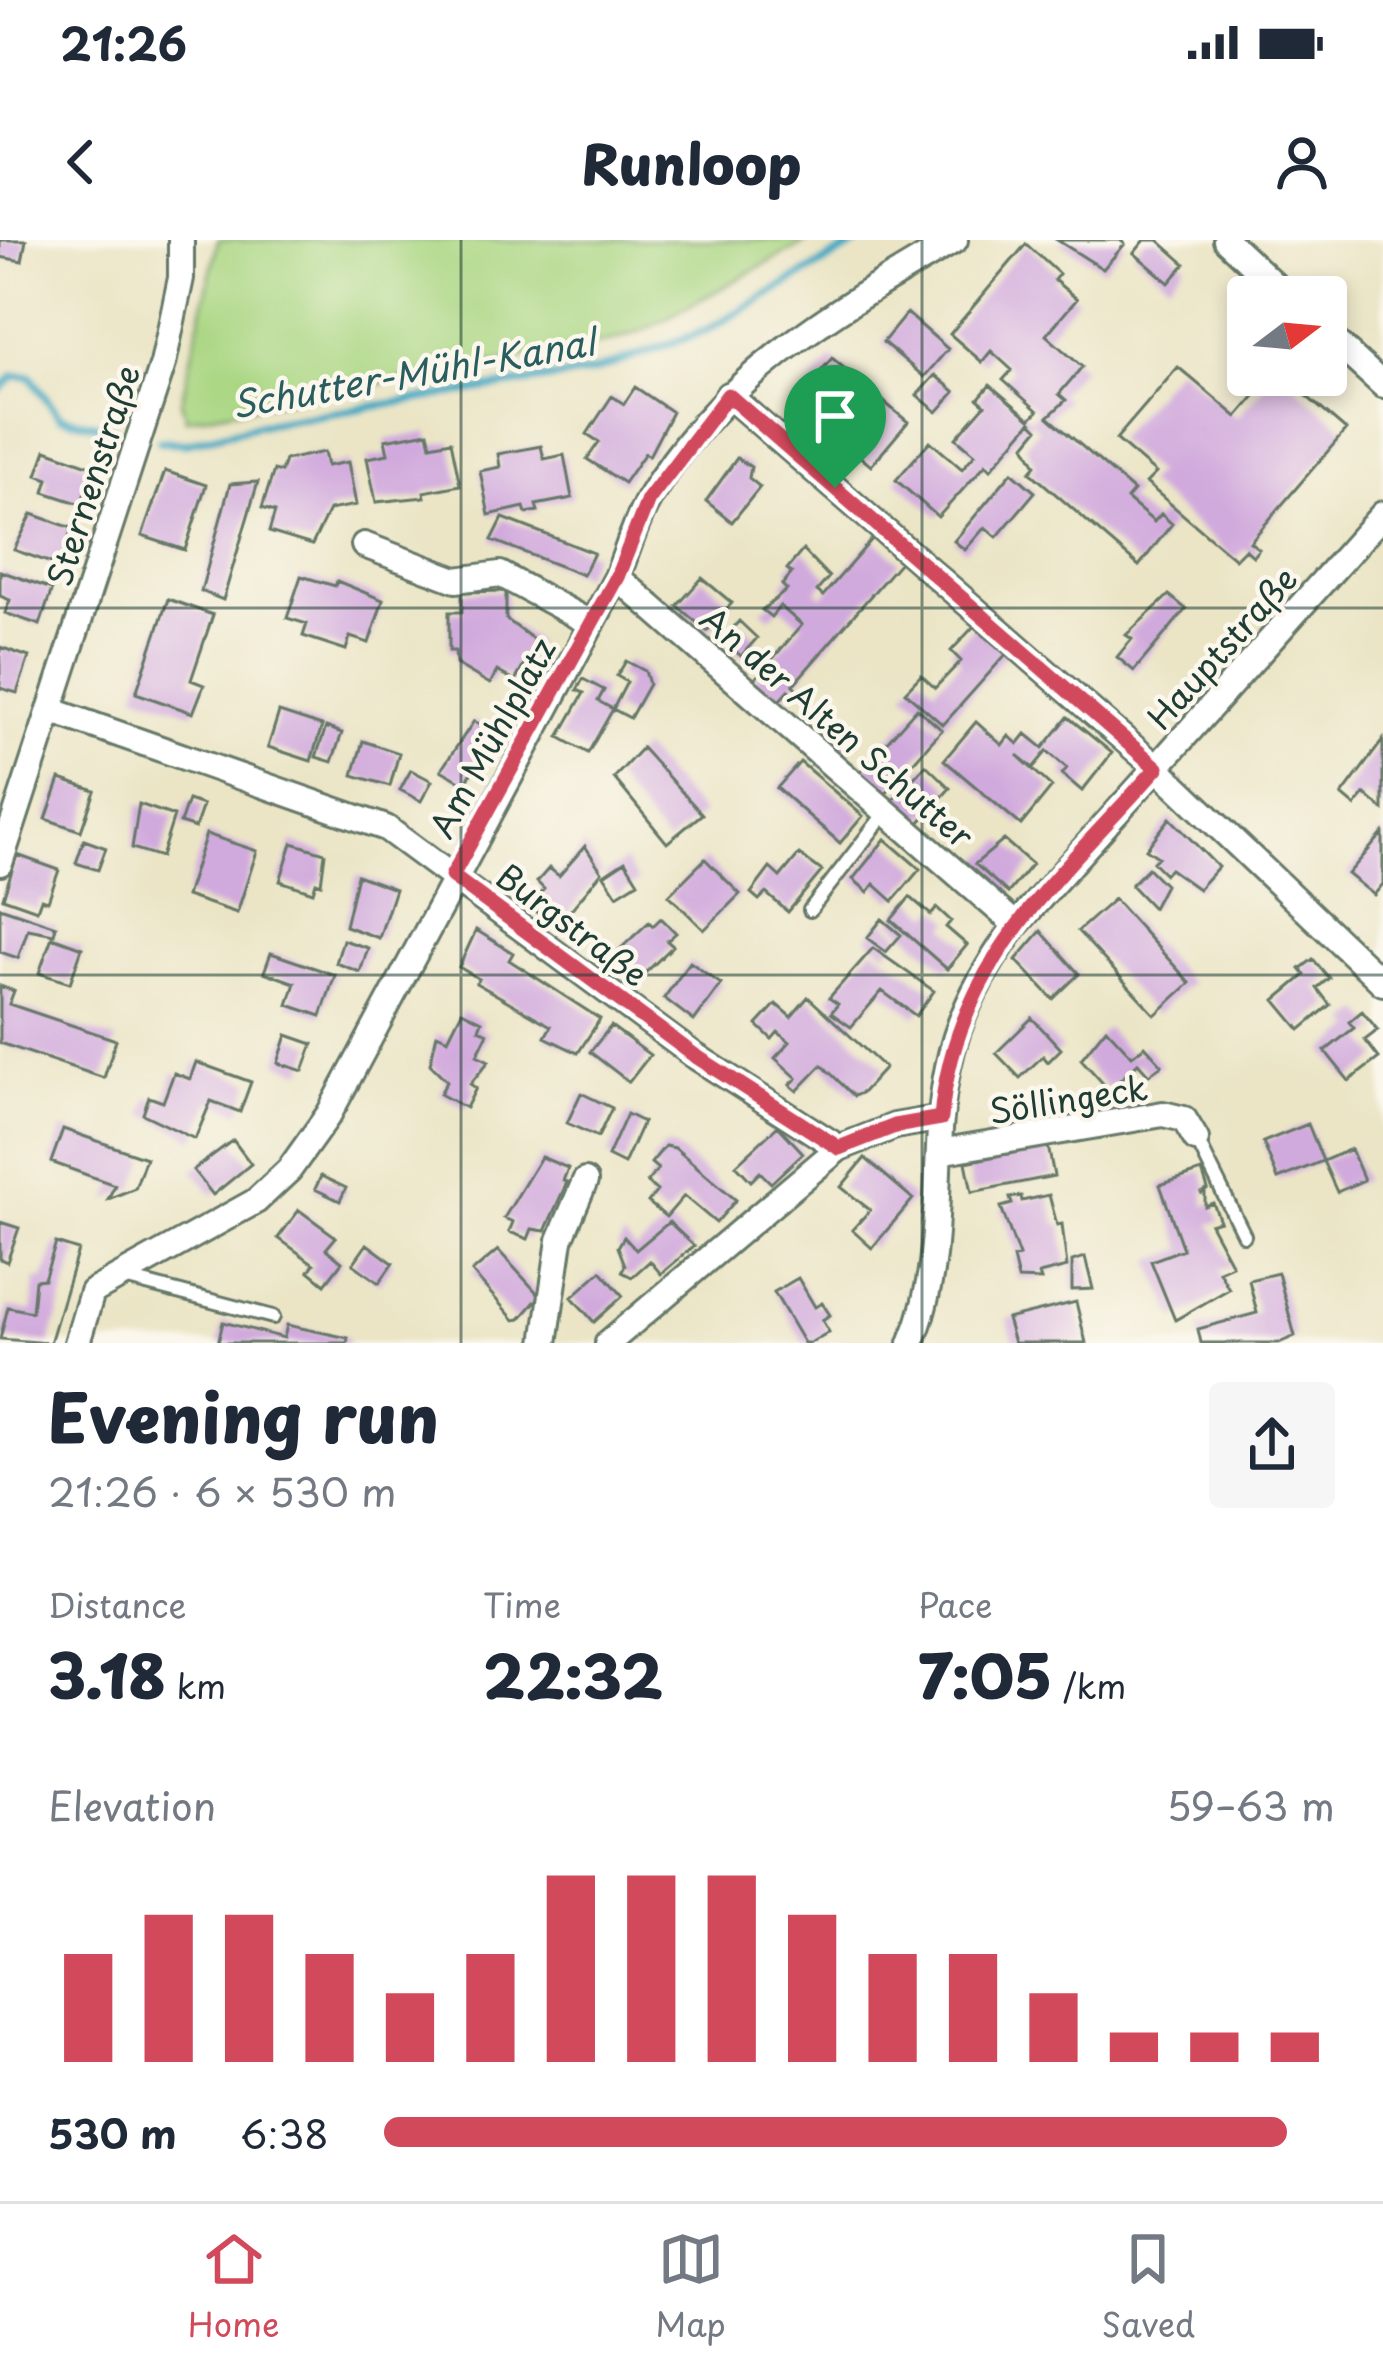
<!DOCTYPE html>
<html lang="en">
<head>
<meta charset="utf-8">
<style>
  :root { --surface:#fff; --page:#f6f6f7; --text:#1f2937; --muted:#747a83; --line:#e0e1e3; --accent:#d1495b }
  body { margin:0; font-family:"Playpen Sans",sans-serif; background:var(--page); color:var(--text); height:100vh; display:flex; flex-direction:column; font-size:45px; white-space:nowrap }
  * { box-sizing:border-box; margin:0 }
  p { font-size:39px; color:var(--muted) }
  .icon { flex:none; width:66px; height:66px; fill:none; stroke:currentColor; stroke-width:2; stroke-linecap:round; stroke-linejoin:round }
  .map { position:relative; height:1103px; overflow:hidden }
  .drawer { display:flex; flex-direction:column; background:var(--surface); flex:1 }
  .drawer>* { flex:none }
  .needle { width:78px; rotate:74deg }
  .buttons { position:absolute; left:1227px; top:36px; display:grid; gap:24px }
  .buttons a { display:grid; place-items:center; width:120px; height:120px; border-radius:12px; background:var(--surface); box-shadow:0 6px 18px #0003; font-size:60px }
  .pin { position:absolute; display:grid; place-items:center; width:102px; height:102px; color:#fff; margin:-123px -51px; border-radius:50% 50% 50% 0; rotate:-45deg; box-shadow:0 0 12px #0007 }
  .pin .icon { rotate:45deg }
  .round { display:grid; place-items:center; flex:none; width:126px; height:126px; border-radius:12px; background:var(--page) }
  .head { display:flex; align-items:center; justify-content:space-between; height:204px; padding:0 48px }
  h1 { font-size:66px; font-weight:800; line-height:90px }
  .stats { display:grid; grid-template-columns:repeat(3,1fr); gap:18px; height:204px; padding:12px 48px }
  .stats div { display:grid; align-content:center }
  .stats b { font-size:60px; font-weight:800 }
  .stats small { font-size:33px; font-weight:400 }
  .stats p { font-size:33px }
  .chart { height:336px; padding:24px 48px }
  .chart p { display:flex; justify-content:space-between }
  .chart svg { width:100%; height:216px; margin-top:12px; stroke:var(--accent); stroke-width:6 }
  ul { padding:0 48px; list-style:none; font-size:39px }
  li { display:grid; grid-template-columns:192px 144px 1fr; align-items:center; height:90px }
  li i { height:30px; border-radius:15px; background:var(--accent) }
  .status { display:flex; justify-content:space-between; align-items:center; height:84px; padding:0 60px; background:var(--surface); direction:ltr }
  .status svg { height:33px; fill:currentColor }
  header { display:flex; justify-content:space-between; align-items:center; height:156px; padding:0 48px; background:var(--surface); font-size:54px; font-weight:800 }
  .tab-bar { display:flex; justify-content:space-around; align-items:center; height:168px; border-top:3px solid var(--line); background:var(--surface); font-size:33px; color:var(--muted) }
  .tab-bar a { display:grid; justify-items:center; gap:6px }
  .tab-bar .active { color:var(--accent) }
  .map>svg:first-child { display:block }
  .green { fill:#abd784; stroke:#658a5c; stroke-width:3 }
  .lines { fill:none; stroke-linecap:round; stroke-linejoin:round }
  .stream { stroke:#42a9c2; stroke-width:8 }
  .building { fill:#d1aadd }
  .lane-casing { stroke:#667867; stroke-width:18 }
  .street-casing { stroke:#667867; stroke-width:30 }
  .lane { stroke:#fff; stroke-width:12 }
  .street { stroke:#fff; stroke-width:24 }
  .route-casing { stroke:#fff; stroke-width:24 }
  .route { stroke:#d1495b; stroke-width:15 }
  .grid { fill:none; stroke:#1f3d34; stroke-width:3; stroke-opacity:0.55 }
  .labels { text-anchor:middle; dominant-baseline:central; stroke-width:9; stroke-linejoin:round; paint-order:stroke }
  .street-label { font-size:33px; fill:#1f3d34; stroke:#fbf7ec }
  .water-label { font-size:36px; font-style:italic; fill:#2a5d5f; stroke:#fbf7ec }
</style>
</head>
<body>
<div class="status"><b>21:26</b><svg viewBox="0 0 49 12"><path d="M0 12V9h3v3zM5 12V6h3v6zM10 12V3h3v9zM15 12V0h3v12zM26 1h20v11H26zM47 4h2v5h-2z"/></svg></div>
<header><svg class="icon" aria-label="back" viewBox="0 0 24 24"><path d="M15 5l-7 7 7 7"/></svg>Runloop<svg class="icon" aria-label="person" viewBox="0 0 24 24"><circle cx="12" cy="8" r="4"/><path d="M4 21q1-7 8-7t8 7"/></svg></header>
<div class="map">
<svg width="1383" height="1103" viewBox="0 0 1383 1103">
  <rect width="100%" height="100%" fill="#fbf7ec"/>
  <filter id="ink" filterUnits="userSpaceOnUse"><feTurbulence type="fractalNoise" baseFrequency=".00833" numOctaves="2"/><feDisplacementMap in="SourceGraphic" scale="24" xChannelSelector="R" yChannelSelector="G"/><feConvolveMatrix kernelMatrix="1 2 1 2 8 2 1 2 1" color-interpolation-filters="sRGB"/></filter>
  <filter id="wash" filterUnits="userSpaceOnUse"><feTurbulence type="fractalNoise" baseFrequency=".004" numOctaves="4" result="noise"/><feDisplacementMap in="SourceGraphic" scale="48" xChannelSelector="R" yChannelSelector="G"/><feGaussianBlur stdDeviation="2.7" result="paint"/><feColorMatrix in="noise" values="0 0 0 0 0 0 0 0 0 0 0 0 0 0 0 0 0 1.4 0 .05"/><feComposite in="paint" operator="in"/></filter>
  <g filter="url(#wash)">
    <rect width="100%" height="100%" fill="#ebe5c6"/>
    <path class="green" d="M218 0H810L646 89 608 102 186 179 181 162Z"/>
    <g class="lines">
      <path class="stream" d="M0 149 14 136H30L60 177 113 189
        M160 201 187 203 261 184 592 132 705 91 863 0"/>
    </g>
    <g id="blocks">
      <path class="building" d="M0 0H26L22 21 0 17Z
        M1057 0H1120L1125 4 1103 29Z
        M1145 0H1158L1185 24 1169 43 1134 13Z
        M1026 4 1059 34 1054 40 1077 59 1046 95 1082 127 1059 154 1066 160 1048 177 1134 251 1127 259 1154 282 1161 274 1172 284 1139 326 1030 232 1036 225 1025 205 1038 189 1031 182 991 229 986 224 938 277 896 240 930 201 962 229 975 214 956 198 985 165 978 159 990 145 1030 179 1038 171 1003 140 1012 130 991 111 982 122 950 94Z
        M907 73 948 109 924 137 883 102Z
        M832 118 908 182 871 226 795 162Z
        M1178 127 1237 177 1273 135H1282L1346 190 1250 302 1259 309 1253 316 1245 309 1235 319 1146 243 1156 233 1116 199Z
        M935 135 955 152 937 172 917 155Z
        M635 147 672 172 649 216 645 213 624 243 587 219 599 202 587 194 612 156 624 164Z
        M428 192 431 205 451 201 460 245 424 252 425 257 376 262 367 218 388 214 385 200Z
        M541 206 544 219 564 215 572 258 536 265 538 271 526 273 524 267 489 275 480 231 500 227 498 214Z
        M46 210 94 227 81 264 44 252 48 239 37 235Z
        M324 212 327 226 348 222 356 265 329 270 312 305 269 292 275 272 262 268 274 230 281 232 285 220Z
        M737 218 751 227 749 238 760 247 732 282 706 261Z
        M165 231 206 245 185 310 142 296Z
        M1012 232 1035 252 997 297 985 287 965 310 954 301Z
        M258 242 223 360 201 351 230 244Z
        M32 274 72 288 60 326 14 310Z
        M503 278 594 313 583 335 492 300Z
        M873 298 900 322 793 445 797 449 793 454 789 450 778 462 754 440 802 385 780 366 771 377 762 370 787 350 782 345 792 333 787 329 803 310 829 337 817 351 823 356Z
        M0 331 52 349 40 385 5 373 10 360 0 356Z
        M301 336 335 346 337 341 383 360 369 403 350 397 346 410 303 396 307 384 287 378Z
        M702 338 732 363 707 391 677 366Z
        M506 351V379L537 402 515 441 497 431 490 444 456 424 455 411H449V372H462V352Z
        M1169 355 1186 369 1134 431 1117 417 1132 399 1126 395Z
        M168 359 213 375 191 440 204 445 193 473 136 453Z
        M739 381 757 398 741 416 723 400Z
        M976 384 1008 412 943 485 905 452 921 435 935 448 961 421 951 411Z
        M0 407 29 417 17 453 0 448Z
        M626 421 645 431 649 444 630 478 613 469 627 442 617 436Z
        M583 439 604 450 598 461 613 469 588 513 559 497 584 453 577 450Z
        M917 468 942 490 885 554 860 532Z
        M279 472 322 486 311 521 268 507Z
        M1068 477 1112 513 1082 551 1062 534 1067 528 1047 511 1033 528 1017 515 1052 547 1021 585 944 520 976 482 1002 505 1009 496 1018 504 1026 494 1043 508Z
        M474 481 495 493 465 544 441 530Z
        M840 486 855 499 840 515 826 502Z
        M326 487 342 493 332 522 316 517Z
        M1383 500V570L1365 554 1355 566 1342 555Z
        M363 501 399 513 390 546 353 535Z
        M642 508 702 574 667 603 614 538Z
        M800 522 863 576 840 603 777 548Z
        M926 525 950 548 918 584 893 560Z
        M411 530 432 541 421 561 400 550Z
        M60 539 95 551 81 591 46 579Z
        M188 560 203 565 195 588 180 583Z
        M139 564 174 576 161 617 132 608Z
        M1170 578 1218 627 1198 649 1170 629 1165 634 1153 622 1158 617 1146 609Z
        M1383 593V644L1374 655 1348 634Z
        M206 594 257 611 237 673 186 656Z
        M885 599 920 629 893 661 874 644 868 652 853 639Z
        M84 600 106 608 98 630 76 623Z
        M1004 600 1032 624 1008 653 975 624Z
        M292 603 325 613 321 644 316 642 313 652 280 641Z
        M585 606 602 632 556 688 529 666 544 649 537 642 549 628 559 636Z
        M799 614 822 631 788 672 766 653 759 660 751 653 770 628 780 637Z
        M17 615 59 630 48 661 41 659 37 670 3 658Z
        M705 619 740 654 704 690 669 655Z
        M625 621 638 642 617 655 604 635Z
        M1148 628 1165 645 1153 668 1131 645Z
        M357 635 395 649 379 698 345 686Z
        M910 657 931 675 937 668 951 681 946 687 967 705 947 729 891 680Z
        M1114 659 1190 743 1155 775 1078 691Z
        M0 667 56 686 54 694 28 689 18 718 0 712Z
        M661 678 676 693 667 701 673 706 642 736 618 711 649 682 653 686Z
        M882 679 901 695 886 712 867 698Z
        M476 690 513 713 509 720 600 779 578 813 545 797 551 786 476 743 479 739 459 727Z
        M1041 691 1079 734 1053 759 1016 720Z
        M52 697 82 708 70 743 39 733Z
        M343 700 368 708 360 732 336 723Z
        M873 708 934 751 916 776 882 751 851 787 831 773 838 764 829 758Z
        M271 713 335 735 321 776 288 765 295 743 264 732Z
        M1313 719 1329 738 1317 748 1330 765 1300 790 1275 760 1305 735 1300 729Z
        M690 722 721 744 694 781 664 758Z
        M0 746 14 751 9 764 116 800 104 838 0 803Z
        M808 757 885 828 863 852 854 856 822 825 797 851 790 845 797 838 775 818 790 802 778 792 772 799 757 785 776 764 791 777Z
        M462 771 482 781 479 789 488 793 477 815 489 821 470 844 476 848 466 868 440 854 447 841 430 824 437 794 448 799Z
        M1362 771 1378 790 1365 800 1379 818 1349 841 1325 811 1354 788 1349 782Z
        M1032 778 1061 809 1048 822 1043 816 1020 838 996 813Z
        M611 786 650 815 629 842 590 812Z
        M1106 788 1132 816 1145 806 1162 825 1149 835 1138 823 1109 850 1081 819Z
        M287 795 313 804 303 831 278 823Z
        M196 822 251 842 240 872 211 861 195 899 143 874 149 857 163 862 174 833 190 839Z
        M581 853 612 868 598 897 567 883Z
        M627 874 643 882 624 924 608 916Z
        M1308 884 1323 921 1278 939 1263 902Z
        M778 886 803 913 771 943 760 932 751 941 736 925Z
        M63 889 146 918 135 948 108 959 115 945 51 922Z
        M233 900 251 924 213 955 193 930Z
        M665 906 675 908 736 960 716 983 684 956 666 977 648 962 657 951 647 942 658 929 651 923Z
        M1048 906 1054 936 972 952 966 922Z
        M1351 909 1364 940 1337 952 1323 921Z
        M541 917 568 928 563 941 567 942 545 991 532 989 528 999 509 992 513 982 504 978Z
        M865 918 913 959 872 1008 852 990 870 970 841 947Z
        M1202 931 1208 949 1200 954 1205 952V966L1213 963 1220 981 1210 984 1232 1025 1219 1031 1229 1049 1175 1080 1151 1021 1183 1009 1160 945Z
        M321 936 346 948 340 961 315 949Z
        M1049 955 1057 985 1062 984 1067 1027 1039 1034 1041 1040 1018 1039 1013 1018 1019 1016 1001 967 1012 964 1010 958 1021 956 1022 961Z
        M299 970 336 997 326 1009 342 1022 325 1044 309 1031 314 1024 278 998Z
        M0 982 19 988 7 1022 0 1019Z
        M669 982 694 1006 661 1034 650 1021 632 1037 622 1032 625 1025 618 1007 624 997 636 1010Z
        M56 1003 78 1010 50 1103 0 1099 8 1067 32 1072 35 1040 44 1039Z
        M367 1004 393 1023 379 1043 353 1024Z
        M498 1010 540 1056 520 1079 514 1080 472 1032Z
        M1085 1017 1093 1049 1072 1050V1021Z
        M601 1031 623 1056 594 1082 572 1057Z
        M1278 1033 1295 1096 1279 1103H1201L1198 1089 1257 1073 1249 1040Z
        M798 1038 815 1067 822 1063 830 1075 822 1080 829 1092 810 1103H804L774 1052Z
        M1076 1062 1086 1103H1014L1007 1079Z
        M223 1082 284 1098 287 1085 348 1098 347 1103H218Z"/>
    </g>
  </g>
  <g filter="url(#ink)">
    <use href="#blocks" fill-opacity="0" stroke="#667867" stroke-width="3"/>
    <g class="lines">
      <g class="lane-casing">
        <path id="lane" d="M810 670 886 572
          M1197 900 1244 995
          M124 1038 273 1077"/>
      </g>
      <g class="street-casing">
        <path id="street" d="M1226 0 1287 57
          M1326 93 1383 145
          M728 155 1157 528 1383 743
          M364 305 456 340 500 334 592 384
          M617 337 1016 685
          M50 470 386 588 695 816 839 908
          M0 623 163 124 181 38V0
          M939 912 1163 874 1184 879 1196 899
          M77 1103 92 1052 256 961 289 930 329 874 617 337C627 312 635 283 648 260 720 136 836 70 955 0
          M545 1103 560 1000 585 941
          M608 1103 839 908 895 886 941 878
          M911 1103C949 1016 929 918 948 827 959 773 984 729 1016 685L1383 274"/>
      </g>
      <use href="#lane" class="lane"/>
      <use href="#street" class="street"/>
    </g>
  </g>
  <g class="lines" filter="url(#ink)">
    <g class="route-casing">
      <path id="route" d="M728 155 1157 528C1060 637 954 723 941 878L895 886 839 908 694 815 452 636 617 337 648 260Z"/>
    </g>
    <use href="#route" class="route"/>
  </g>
  <path class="grid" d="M461 0V1103M922 0V1103M0 368H1383M0 735H1383"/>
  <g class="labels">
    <g class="street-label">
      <text transform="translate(92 235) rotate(-72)">Sternenstraße</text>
      <text transform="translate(1221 407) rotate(-48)">Hauptstraße</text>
      <text transform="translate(838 486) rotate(41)">An der Alten Schutter</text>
      <text transform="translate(491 497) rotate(-61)">Am Mühlplatz</text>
      <text transform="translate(573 684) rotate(37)">Burgstraße</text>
      <text transform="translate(1068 858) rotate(-9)">Söllingeck</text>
    </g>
    <g class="water-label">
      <text transform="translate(413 132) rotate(-10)">Schutter-Mühl-Kanal</text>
    </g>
  </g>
</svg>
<div class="buttons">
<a><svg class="needle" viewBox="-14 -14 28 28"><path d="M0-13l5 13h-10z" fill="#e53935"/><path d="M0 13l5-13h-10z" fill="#747a83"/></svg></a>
</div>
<div class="pin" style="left:835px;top:248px;background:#1e9e55"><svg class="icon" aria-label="arrive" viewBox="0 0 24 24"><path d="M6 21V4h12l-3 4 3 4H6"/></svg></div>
</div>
<section class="drawer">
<div class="head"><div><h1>Evening run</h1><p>21:26 · 6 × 530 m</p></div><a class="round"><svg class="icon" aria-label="share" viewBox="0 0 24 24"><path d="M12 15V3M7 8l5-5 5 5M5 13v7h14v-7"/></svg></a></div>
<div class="stats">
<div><p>Distance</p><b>3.18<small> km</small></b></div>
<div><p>Time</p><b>22:32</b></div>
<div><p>Pace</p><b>7:05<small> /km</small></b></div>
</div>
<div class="chart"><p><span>Elevation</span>59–63 m</p>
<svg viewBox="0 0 160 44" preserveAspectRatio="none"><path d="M5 44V22M15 44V14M25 44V14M35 44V22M45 44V30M55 44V22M65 44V6M75 44V6M85 44V6M95 44V14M105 44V22M115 44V22M125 44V30M135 44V38M145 44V38M155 44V38"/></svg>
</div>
<ul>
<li><b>530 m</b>6:38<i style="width:95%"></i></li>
</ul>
</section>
<nav class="tab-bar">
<a class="active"><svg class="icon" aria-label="home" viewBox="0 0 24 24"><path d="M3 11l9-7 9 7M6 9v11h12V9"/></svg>Home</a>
<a><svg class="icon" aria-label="map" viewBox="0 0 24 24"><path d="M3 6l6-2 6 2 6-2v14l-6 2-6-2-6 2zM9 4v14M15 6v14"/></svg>Map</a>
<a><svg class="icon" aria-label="saved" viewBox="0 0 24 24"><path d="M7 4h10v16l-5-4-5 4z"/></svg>Saved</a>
</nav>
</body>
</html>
